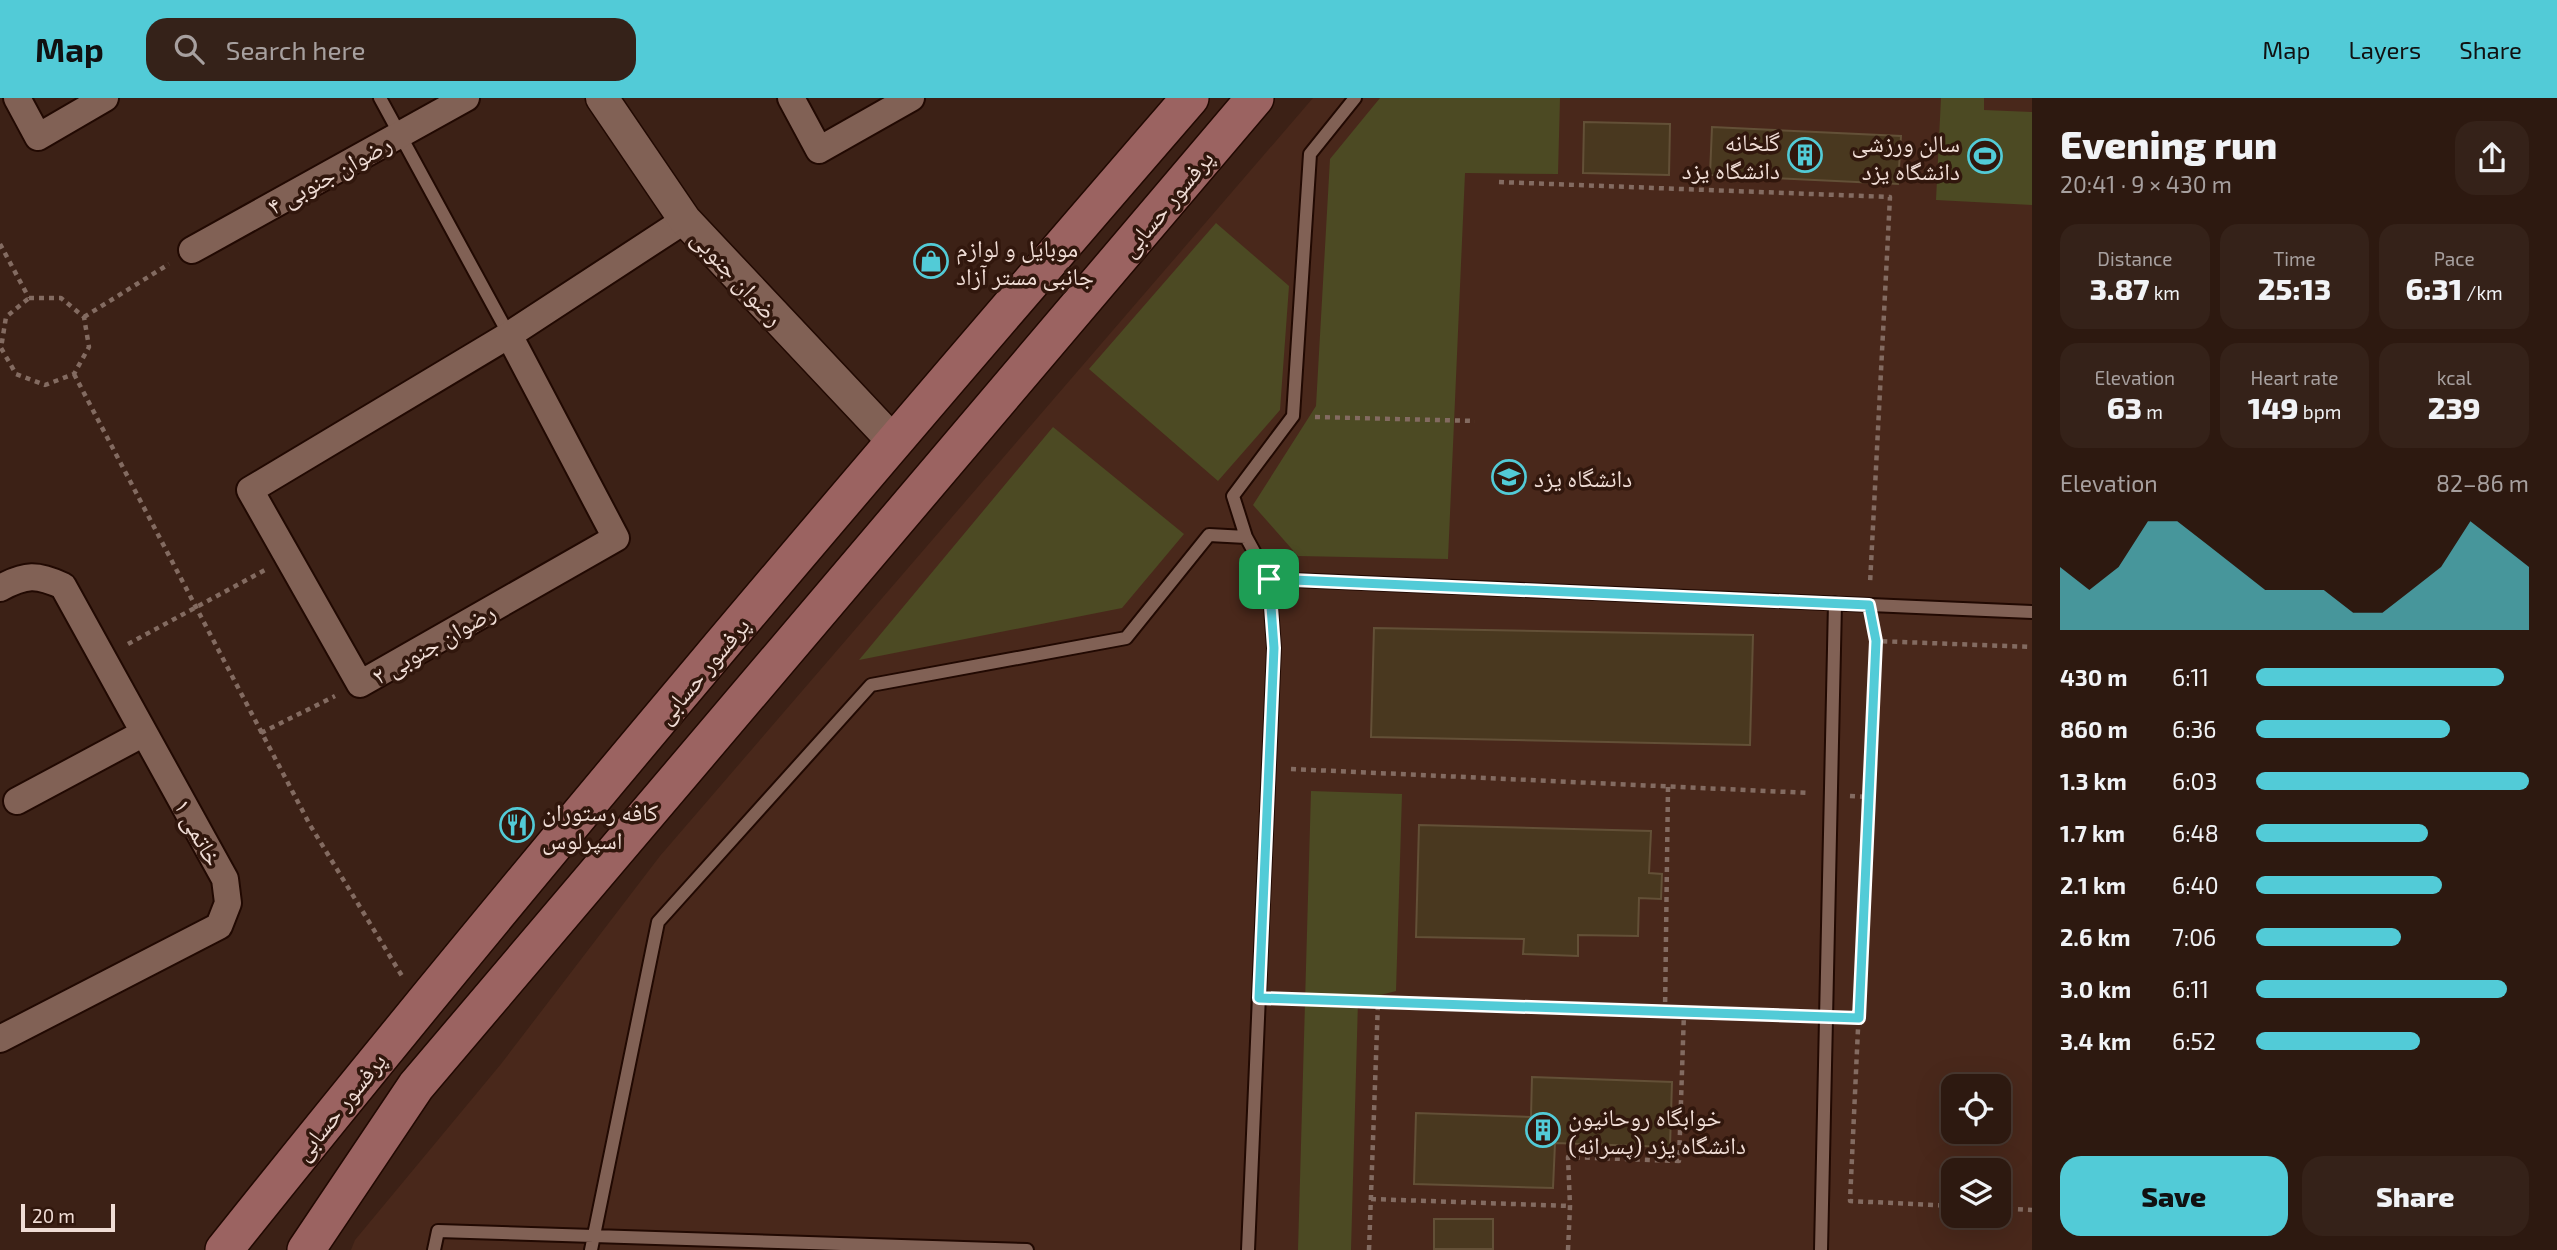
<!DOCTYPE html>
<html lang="en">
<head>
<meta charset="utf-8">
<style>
  :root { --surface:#2d1910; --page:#352219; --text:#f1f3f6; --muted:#a7a09f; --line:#483830; --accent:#52cbd7 }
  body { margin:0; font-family:"Exo 2","Noto Naskh Arabic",sans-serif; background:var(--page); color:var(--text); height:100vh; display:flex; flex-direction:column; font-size:26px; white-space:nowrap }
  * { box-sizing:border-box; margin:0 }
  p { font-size:23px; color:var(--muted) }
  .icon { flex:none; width:38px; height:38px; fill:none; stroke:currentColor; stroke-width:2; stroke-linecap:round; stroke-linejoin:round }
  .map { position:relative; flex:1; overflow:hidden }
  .details { display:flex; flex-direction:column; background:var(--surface); width:525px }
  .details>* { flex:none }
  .fabs { position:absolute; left:1941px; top:976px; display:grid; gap:14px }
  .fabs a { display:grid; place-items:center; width:70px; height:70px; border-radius:14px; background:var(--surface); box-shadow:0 7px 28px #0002,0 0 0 2px var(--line); font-size:35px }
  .scale { position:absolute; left:21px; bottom:18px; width:94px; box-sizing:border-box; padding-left:7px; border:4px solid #f0ddd6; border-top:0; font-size:19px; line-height:24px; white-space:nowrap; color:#f0ddd6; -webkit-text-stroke:5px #31170d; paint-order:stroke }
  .pin { position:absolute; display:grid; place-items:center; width:60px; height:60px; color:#fff; margin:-30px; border-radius:14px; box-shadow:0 4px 10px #0006 }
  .round { display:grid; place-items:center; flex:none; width:74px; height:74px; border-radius:21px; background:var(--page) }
  .head { display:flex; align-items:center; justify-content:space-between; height:119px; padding:0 28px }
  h1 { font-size:38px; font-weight:800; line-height:52px }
  .stats { display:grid; grid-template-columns:repeat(3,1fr); gap:10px; height:119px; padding:7px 28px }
  .stats div { display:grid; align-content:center; border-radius:18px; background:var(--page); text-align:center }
  .stats b { font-size:30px; font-weight:800 }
  .stats small { font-size:19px; font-weight:400 }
  .stats p { font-size:19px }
  .chart { height:196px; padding:14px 28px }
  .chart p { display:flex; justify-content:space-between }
  .chart svg { width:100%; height:126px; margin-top:7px; fill:var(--accent); opacity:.7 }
  .cta { display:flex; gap:14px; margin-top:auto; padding:14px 28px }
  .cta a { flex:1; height:80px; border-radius:21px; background:var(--accent); color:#111; font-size:28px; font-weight:800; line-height:80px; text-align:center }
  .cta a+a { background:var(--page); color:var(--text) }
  ul { padding:0 28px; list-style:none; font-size:23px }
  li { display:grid; grid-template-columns:112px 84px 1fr; align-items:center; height:52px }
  li i { height:18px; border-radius:9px; background:var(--accent) }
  header { display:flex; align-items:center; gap:42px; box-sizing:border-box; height:98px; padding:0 35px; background:var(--accent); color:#111 }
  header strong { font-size:33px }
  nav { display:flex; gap:38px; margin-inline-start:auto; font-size:24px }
  .search { width:490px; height:63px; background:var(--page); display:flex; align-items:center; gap:18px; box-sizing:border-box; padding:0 24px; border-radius:21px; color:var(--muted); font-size:26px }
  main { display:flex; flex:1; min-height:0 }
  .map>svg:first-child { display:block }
  .built { fill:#49281b; fill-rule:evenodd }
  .green { fill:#4c4a23 }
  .building { fill:#49381f; stroke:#635037; stroke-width:2 }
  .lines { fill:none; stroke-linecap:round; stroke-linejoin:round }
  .service-casing { stroke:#210902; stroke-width:16 }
  .minor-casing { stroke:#210902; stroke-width:30 }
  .tertiary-casing { stroke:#210902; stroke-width:35 }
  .secondary-casing { stroke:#210902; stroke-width:40 }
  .path { stroke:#836b61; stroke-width:4.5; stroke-dasharray:5 5; stroke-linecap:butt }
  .service { stroke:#816155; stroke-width:12 }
  .minor { stroke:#816155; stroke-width:26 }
  .tertiary { stroke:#816155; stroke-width:32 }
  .secondary { stroke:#9b6361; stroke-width:37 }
  .route-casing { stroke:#fff; stroke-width:14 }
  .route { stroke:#52cbd7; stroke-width:9 }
  .labels { text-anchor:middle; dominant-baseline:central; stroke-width:7; stroke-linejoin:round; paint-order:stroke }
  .poi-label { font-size:24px; fill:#f0ddd6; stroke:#31170d; text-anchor:start }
  .street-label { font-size:24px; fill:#f0ddd6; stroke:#31170d }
</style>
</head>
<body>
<header>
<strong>Map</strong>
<div class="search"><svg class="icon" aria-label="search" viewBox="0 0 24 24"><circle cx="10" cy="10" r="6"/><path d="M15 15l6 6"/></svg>Search here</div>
<nav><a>Map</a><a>Layers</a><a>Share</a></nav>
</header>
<main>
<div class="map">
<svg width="2032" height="1152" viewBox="0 0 2032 1152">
  <rect width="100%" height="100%" fill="#3c2116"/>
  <path class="built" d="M1313 0H2032V1152H351L355 1142 501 966 660 758ZM1953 989H1998V1034H1953ZM1953 1073H1998V1118H1953Z"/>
  <path class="green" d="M1380 0H1560L1558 76 1465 75 1448 461 1298 458 1253 407 1316 308 1330 61Z
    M1941 0H1984V12L2032 14V107L1936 102Z
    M1216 125 1289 188 1280 312 1218 383 1089 271Z
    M1053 329 1184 436 1122 510 859 562Z
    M1311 693 1402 696 1396 893 1358 903 1351 1152H1298Z"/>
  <path class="building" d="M1584 24 1670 26 1669 77 1583 75Z
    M1712 29 1901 38 1898 86 1710 77Z
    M1374 530 1753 537 1750 647 1371 639Z
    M1419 727 1651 733 1649 775 1662 776 1661 801 1639 800 1638 838 1578 837V858L1523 856 1524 841 1416 839Z
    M1532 979 1672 984 1670 1049 1555 1045 1553 1090 1414 1086 1416 1015 1531 1019Z
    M1434 1121H1493V1151H1434Z"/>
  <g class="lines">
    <g class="service-casing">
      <path id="service" d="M380 0 509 237
        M1246 439 1233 398 1293 318 1310 56 1355 0
        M1269 481 2032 514
        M434 1152 438 1133 1027 1152
        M591 1152 658 824 871 587 1126 540 1209 437 1246 439 1269 481 1274 550 1248 1152
        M1821 1152 1835 505"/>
    </g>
    <g class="minor-casing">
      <path id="minor" d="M17 0 38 39 105 0
        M791 0 819 52 911 0
        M192 152 466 0
        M509 237 616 440 360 586 250 392 509 237 685 122
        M0 490C26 476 37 476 63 488L225 781 228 805 219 828 0 941
        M17 703 144 635"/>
    </g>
    <g class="tertiary-casing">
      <path id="tertiary" d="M602 0 685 122 893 343"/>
    </g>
    <g class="secondary-casing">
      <path id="secondary" d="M224 1152C537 760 862 379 1190 0
        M306 1152 416 988 1255 0"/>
    </g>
    <path class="path" d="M1499 84 1890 99 1870 486
      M0 146 29 200
      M29 200H61L84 219 89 249 74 276 45 287 16 276 1 250 6 219Z
      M84 219 169 166
      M74 276 310 727 402 878
      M1315 319 1475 323
      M1874 530 1876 543
      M128 546 265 472
      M261 635 335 598
      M1291 671 1810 695
      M1850 698 1869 699
      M1281 900 1804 918
      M1665 914 1668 689
      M1371 1101 1570 1108
      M1953 1108 1850 1103 1876 543 2032 549
      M1998 1110 2032 1112
      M1369 1152 1378 904
      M1568 1152 1570 1108 1568 1059 1679 1063 1684 914"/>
    <use href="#service" class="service"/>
    <use href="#minor" class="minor"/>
    <use href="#tertiary" class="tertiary"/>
    <use href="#secondary" class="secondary"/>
  </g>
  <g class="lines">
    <g class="route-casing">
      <path id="route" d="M1269 481 1869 507 1876 543 1859 920 1259 900 1274 550Z"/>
    </g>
    <use href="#route" class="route"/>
  </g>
  <defs>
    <g id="building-ring" transform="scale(1.75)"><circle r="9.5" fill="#31170d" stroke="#52cbd7" stroke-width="1.5"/><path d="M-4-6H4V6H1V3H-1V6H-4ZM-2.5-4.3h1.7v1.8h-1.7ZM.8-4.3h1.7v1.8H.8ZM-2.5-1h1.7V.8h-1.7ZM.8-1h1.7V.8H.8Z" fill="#52cbd7"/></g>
    <g id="stadium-ring" transform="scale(1.75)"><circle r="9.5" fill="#31170d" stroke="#52cbd7" stroke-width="1.5"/><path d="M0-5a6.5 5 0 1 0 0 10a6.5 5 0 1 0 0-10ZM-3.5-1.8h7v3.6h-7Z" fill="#52cbd7"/></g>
    <g id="shop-ring" transform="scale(1.75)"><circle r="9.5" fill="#31170d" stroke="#52cbd7" stroke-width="1.5"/><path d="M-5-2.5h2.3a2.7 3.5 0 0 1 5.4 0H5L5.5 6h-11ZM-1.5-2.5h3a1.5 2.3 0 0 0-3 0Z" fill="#52cbd7"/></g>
    <g id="university-ring" transform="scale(1.75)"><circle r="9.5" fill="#31170d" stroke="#52cbd7" stroke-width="1.5"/><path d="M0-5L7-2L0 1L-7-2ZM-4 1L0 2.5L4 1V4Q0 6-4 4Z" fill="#52cbd7"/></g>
    <g id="restaurant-ring" transform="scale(1.75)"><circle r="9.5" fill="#31170d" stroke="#52cbd7" stroke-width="1.5"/><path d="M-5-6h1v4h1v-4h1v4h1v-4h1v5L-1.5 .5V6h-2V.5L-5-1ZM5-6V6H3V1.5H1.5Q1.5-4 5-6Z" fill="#52cbd7"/></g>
  </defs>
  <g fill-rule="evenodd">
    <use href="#building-ring" x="1805" y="57"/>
    <use href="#stadium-ring" x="1985" y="58"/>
    <use href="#shop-ring" x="931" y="163"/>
    <use href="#university-ring" x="1509" y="379"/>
    <use href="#restaurant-ring" x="517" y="727"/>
    <use href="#building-ring" x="1543" y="1032"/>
  </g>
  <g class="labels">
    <g class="poi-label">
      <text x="1780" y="43" text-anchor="end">گلخانه<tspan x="1780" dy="28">دانشگاه یزد</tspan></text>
      <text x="1960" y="44" text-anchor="end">سالن ورزشی<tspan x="1960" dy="28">دانشگاه یزد</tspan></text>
      <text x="956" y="149">موبایل و لوازم<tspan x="956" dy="28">جانبی مستر آزاد</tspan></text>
      <text x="1534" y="379">دانشگاه یزد</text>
      <text x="542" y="713">کافه رستوران<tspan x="542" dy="28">اسپرلوس</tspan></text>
      <text x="1568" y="1018">خوابگاه روحانیون<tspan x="1568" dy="28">(پسرانه) دانشگاه یزد</tspan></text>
    </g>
    <g class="street-label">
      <text transform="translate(329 76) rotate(-29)">رضوان جنوبی ۴</text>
      <text transform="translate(1166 105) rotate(-50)">پرفسور حسابی</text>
      <text transform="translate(738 179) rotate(47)">رضوان جنوبی</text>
      <text transform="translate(433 545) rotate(-30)">رضوان جنوبی ۲</text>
      <text transform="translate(702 572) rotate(-50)">پرفسور حسابی</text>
      <text transform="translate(199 734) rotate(61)">خاتمی ۱</text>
      <text transform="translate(339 1008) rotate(-51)">پرفسور حسابی</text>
    </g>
  </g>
</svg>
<div class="fabs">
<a><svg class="icon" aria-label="locate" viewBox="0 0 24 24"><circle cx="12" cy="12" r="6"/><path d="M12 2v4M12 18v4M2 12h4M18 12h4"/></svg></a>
<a><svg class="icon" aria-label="layers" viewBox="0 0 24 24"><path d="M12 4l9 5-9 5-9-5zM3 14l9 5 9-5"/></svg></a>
</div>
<div class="scale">20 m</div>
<div class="pin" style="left:1269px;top:481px;background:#1e9e55"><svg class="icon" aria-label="arrive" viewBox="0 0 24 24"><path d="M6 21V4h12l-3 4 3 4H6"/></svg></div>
</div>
<section class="details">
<div class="head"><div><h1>Evening run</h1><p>20:41 · 9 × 430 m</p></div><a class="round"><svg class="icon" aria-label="share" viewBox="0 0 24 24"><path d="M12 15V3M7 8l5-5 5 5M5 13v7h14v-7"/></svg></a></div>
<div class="stats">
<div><p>Distance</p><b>3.87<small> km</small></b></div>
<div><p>Time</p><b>25:13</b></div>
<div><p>Pace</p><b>6:31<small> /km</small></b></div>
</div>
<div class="stats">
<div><p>Elevation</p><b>63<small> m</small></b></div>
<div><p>Heart rate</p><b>149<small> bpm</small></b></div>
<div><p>kcal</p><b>239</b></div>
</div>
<div class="chart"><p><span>Elevation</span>82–86 m</p>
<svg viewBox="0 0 160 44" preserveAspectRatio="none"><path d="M0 44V22L10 30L20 22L30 6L40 6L50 14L60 22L70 30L80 30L90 30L100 38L110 38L120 30L130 22L140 6L150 14L160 22V44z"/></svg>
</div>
<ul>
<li><b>430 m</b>6:11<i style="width:91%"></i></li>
<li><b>860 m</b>6:36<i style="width:71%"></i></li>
<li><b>1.3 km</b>6:03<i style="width:100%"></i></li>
<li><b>1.7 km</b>6:48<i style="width:63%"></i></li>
<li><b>2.1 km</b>6:40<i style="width:68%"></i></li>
<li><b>2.6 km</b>7:06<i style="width:53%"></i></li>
<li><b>3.0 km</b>6:11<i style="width:92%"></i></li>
<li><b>3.4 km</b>6:52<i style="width:60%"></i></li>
</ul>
<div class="cta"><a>Save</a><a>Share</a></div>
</section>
</main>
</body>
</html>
